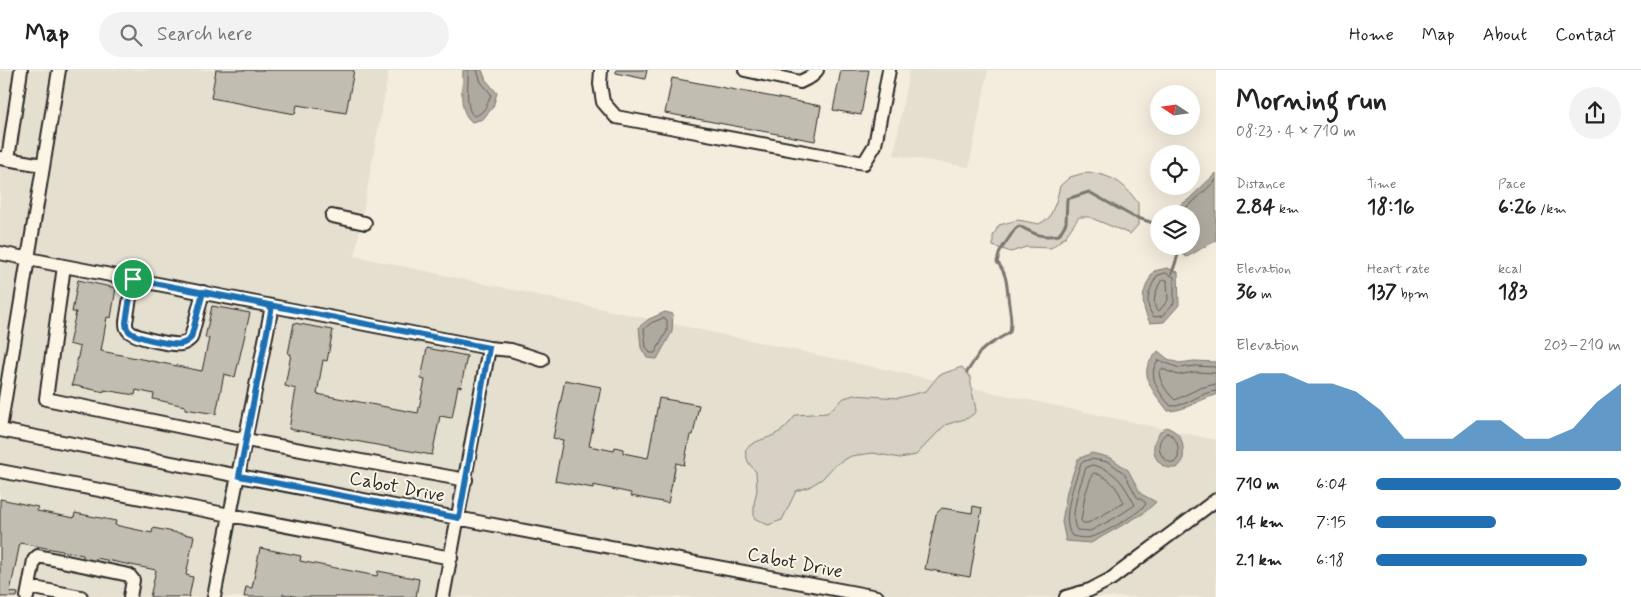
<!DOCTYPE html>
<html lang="en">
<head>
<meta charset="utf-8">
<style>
  :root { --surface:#fff; --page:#f2f2f2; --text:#222; --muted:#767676; --line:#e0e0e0; --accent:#1f6fb2 }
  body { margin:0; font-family:Mynerve,sans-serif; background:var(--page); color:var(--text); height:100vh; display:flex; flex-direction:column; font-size:19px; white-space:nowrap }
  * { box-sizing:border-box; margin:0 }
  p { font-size:16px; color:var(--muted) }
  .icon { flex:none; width:28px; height:28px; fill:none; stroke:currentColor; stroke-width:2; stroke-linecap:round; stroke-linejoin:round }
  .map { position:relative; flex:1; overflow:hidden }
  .sheet { display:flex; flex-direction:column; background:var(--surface); width:425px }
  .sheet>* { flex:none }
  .needle { width:32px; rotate:283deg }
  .controls { position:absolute; left:1150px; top:15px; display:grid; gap:10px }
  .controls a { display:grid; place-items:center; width:50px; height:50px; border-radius:50%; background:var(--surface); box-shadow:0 5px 20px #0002; font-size:25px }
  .pin { position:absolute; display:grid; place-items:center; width:42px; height:42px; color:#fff; margin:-21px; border:2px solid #fff; border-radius:50%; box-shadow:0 1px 5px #0007 }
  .round { display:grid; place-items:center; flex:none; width:52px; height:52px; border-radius:26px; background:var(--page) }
  .summary { display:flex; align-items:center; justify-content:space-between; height:85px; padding:0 20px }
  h1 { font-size:28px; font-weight:700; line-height:38px }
  .figures { display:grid; grid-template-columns:repeat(3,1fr); gap:8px; height:85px; padding:5px 20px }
  .figures div { display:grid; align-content:center }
  .figures b { font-size:21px; font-weight:700 }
  .figures small { font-size:14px; font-weight:400 }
  .figures p { font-size:14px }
  .chart { height:140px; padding:10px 20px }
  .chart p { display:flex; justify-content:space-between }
  .chart svg { width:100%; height:90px; margin-top:5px; fill:var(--accent); opacity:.7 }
  ul { padding:0 20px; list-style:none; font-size:16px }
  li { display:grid; grid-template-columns:80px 60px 1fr; align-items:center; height:38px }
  li i { height:12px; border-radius:6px; background:var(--accent) }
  header { display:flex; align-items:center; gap:30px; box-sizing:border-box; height:70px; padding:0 25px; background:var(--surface); border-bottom:1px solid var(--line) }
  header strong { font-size:24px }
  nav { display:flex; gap:28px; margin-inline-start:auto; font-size:18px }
  .search { width:350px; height:45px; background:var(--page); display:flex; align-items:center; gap:12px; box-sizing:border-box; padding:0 18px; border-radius:28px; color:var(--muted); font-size:19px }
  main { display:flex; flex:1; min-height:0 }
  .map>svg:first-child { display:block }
  .built { fill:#e5dfd0 }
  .green { fill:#d6d1c4; stroke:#807e78 }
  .water { fill:#afaaa0; stroke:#7a7771 }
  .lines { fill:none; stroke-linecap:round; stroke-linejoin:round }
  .shore { stroke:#605e5a; stroke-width:1 }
  .stream { stroke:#7a7771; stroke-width:3 }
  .building { fill:#c2bdb1; stroke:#2b2b2b }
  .minor-casing { stroke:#2b2b2b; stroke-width:16 }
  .minor { stroke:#fcf5e5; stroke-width:12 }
  .route-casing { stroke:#fff; stroke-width:10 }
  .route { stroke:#1f6fb2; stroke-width:6 }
  .labels { text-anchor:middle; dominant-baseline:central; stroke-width:4; stroke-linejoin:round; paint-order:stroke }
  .street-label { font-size:19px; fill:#2b2b2b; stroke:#fcf5e5 }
</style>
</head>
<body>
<header>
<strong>Map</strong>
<div class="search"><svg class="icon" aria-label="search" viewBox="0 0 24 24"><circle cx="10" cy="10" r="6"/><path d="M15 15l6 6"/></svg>Search here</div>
<nav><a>Home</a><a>Map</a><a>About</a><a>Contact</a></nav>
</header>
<main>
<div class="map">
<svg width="1216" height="527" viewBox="0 0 1216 527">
  <rect width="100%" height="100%" fill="#f4edde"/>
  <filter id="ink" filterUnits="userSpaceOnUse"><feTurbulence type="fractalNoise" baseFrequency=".02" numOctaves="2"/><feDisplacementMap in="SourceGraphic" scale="10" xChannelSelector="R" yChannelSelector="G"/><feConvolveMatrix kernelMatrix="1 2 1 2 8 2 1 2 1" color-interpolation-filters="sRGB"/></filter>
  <g filter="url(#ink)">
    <path class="built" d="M0 0H389L355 186 1216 370V527H0Z
      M909 0H988L969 97 894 85Z"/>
    <path class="green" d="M1088 102C1113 106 1123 112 1138 133V155L1130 164 1089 147H1079L1065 167 1051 178 1026 177 1011 182 993 176V166L999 155 1018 150 1039 154 1049 148 1056 132 1060 116 1070 107Z
      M962 297 971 308C970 319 975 330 976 342L968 348 945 355 916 385 900 388 873 383 851 386 834 396 822 409 809 417 796 421 782 450 768 455 754 448V434L757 420 756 402 748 392 745 380C756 368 766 371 779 362 786 358 791 351 796 345L827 343 844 328 854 325 898 328 926 321 939 305Z"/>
    <path class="water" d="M463 0H482L486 10 497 23 493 37 483 49 472 52C457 40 463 17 463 0Z
      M1216 103V170L1187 187 1167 176H1191V144H1170L1172 140 1188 130Z
      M1167 198 1178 202 1179 235 1164 252 1150 253C1139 232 1142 221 1154 201Z
      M665 242 673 244 672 262 657 289 647 288 641 278 639 257 649 249Z
      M1158 281 1168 289 1179 293 1194 291 1216 292V325C1199 329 1186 341 1168 341 1159 329 1142 311 1148 295 1150 290 1155 285 1158 281Z
      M1166 357C1183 363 1184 374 1183 391L1177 398C1173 398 1168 398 1165 397 1148 387 1152 366 1166 357Z
      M1092 383 1111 388 1128 400 1141 424 1156 432 1144 443 1091 473 1066 471 1062 452 1067 421 1078 389Z"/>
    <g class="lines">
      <path class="shore" d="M468 0C469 13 464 39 474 46 484 44 488 34 491 24L481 12 477 0
        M1176 144 1192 133 1216 110
        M1166 203 1174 207V233L1162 246 1154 247C1143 234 1149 219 1157 206Z
        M1167 210 1168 230 1160 240 1157 241C1151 232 1156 220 1161 211Z
        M664 248 667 250V261L655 283H650L646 277 644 259 651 253Z
        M1216 297 1195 296 1179 298 1159 290C1145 304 1160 325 1171 336 1187 337 1200 322 1216 321
        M1216 303 1195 302 1178 305 1162 299 1159 301C1159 311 1167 323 1175 330L1200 318 1216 314
        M1167 363C1178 366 1179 378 1178 388L1174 393C1159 392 1153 371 1167 363Z
        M1091 389 1109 392 1124 403 1137 427 1145 432 1146 434C1138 444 1104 464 1091 467 1086 469 1077 467 1072 466 1060 449 1075 412 1081 393Z
        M1092 395C1117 400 1124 415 1135 435L1115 448 1090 461 1077 460C1068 448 1081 412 1086 398Z
        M1094 403C1110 407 1118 418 1124 433L1088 453H1083L1081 451 1085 425 1092 405Z"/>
      <path class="stream" d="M1172 203 1181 176
        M967 302 980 282 987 276 1010 262C1013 248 1009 240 1008 226 1007 213 1006 202 997 192L1000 181 1015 159 1019 156C1036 164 1039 168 1059 165L1066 153 1067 129 1089 122 1132 146 1159 155"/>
    </g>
    <path class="building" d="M216 0H354L346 43 297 35 295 44 211 28Z
      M616 0H647L645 9 616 3Z
      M841 0H869L861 45 833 40Z
      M672 8 821 36 815 71 665 43Z
      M78 210 116 218 111 248 107 247 101 281 202 301 209 268H205L212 236 250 243 235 307 224 304 216 344 185 339V336L153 329 154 324 136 320 135 325 104 320V322L72 315 80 277 69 274 76 242H72Z
      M294 253 333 260 327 291 323 290 317 324 418 343 425 310 421 309 427 278 467 286 461 317 458 316 452 348 440 346 432 385 289 359 296 319 285 316 291 284H288Z
      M565 310 601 317 589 376 614 381 615 377 623 379V383L648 388 659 328 699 335 693 365H690L684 395 676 393 668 433 631 426V423L593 415V418L555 411 563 370 553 368Z
      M0 429 38 437 37 441 74 448 75 443 116 451 115 455 152 463 153 458 194 466 186 505 193 507 189 527H150L156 500 96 488 95 493 83 490V485L20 473 10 522 18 523 17 527H0Z
      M973 436 982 438 970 507 925 499 936 444 942 438 972 443Z
      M260 478 301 486 300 491 377 506 378 501 419 509 416 527H299L283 524V527H244L246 517 252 518Z"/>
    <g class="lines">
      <g class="minor-casing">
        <path id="minor" d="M601 0 600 14 603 32 616 47 864 93 875 75 889 0
          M745 0 800 12 812 6 817 0
          M0 88 43 95
          M8 89 21 0
          M332 146 365 153
          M0 183 64 196
          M133 209 126 252C126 255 126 258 128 260 133 268 172 275 181 274 186 273 188 271 191 268L203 222
          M272 236 64 196 46 329 246 370 466 410
          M489 278 511 280 542 290
          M0 359 59 0
          M0 360 483 453 877 527
          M0 401 230 445 272 236 489 278 443 527
          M29 517 81 527
          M27 527 34 490 38 486 129 505 133 510 130 527
          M214 527 230 445 451 488
          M1066 527 1090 520 1111 509 1216 430"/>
      </g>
      <use href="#minor" class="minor"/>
    </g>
  </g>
  <g class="lines" filter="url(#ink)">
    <g class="route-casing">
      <path id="route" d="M133 209 272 236 239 406 459 448 489 278 203 222 191 268C188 271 186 273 181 274 172 275 133 268 128 260 126 258 126 255 126 252L133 209"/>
    </g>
    <use href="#route" class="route"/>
  </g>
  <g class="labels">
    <g class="street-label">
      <text transform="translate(397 417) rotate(11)">Cabot Drive</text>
      <text transform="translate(795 493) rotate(11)">Cabot Drive</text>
    </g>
  </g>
</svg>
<div class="controls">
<a><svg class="needle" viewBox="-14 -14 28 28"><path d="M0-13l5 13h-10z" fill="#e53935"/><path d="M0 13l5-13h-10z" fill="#767676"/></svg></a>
<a><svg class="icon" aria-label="locate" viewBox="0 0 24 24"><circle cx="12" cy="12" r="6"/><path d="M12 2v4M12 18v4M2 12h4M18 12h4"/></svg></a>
<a><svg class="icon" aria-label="layers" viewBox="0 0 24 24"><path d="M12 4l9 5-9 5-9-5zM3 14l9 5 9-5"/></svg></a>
</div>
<div class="pin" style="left:133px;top:209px;background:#1e9e55"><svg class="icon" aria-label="arrive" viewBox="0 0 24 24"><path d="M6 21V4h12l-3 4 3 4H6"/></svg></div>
</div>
<section class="sheet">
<div class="summary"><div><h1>Morning run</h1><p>08:23 · 4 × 710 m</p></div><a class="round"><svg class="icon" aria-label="share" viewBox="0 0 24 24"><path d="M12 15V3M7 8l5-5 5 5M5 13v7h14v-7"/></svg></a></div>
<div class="figures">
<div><p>Distance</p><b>2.84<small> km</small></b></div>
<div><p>Time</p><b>18:16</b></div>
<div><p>Pace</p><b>6:26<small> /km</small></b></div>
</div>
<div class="figures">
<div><p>Elevation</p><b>36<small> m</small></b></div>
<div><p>Heart rate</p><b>137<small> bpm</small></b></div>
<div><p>kcal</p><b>183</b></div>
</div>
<div class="chart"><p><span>Elevation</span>203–210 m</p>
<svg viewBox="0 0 160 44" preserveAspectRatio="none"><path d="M0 44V11L10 6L20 6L30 11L40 11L50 15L60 24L70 38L80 38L90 38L100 29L110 29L120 38L130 38L140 33L150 20L160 11V44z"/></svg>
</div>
<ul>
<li><b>710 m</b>6:04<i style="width:100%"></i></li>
<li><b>1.4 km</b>7:15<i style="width:49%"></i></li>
<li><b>2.1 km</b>6:18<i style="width:86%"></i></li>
</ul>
</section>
</main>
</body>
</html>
